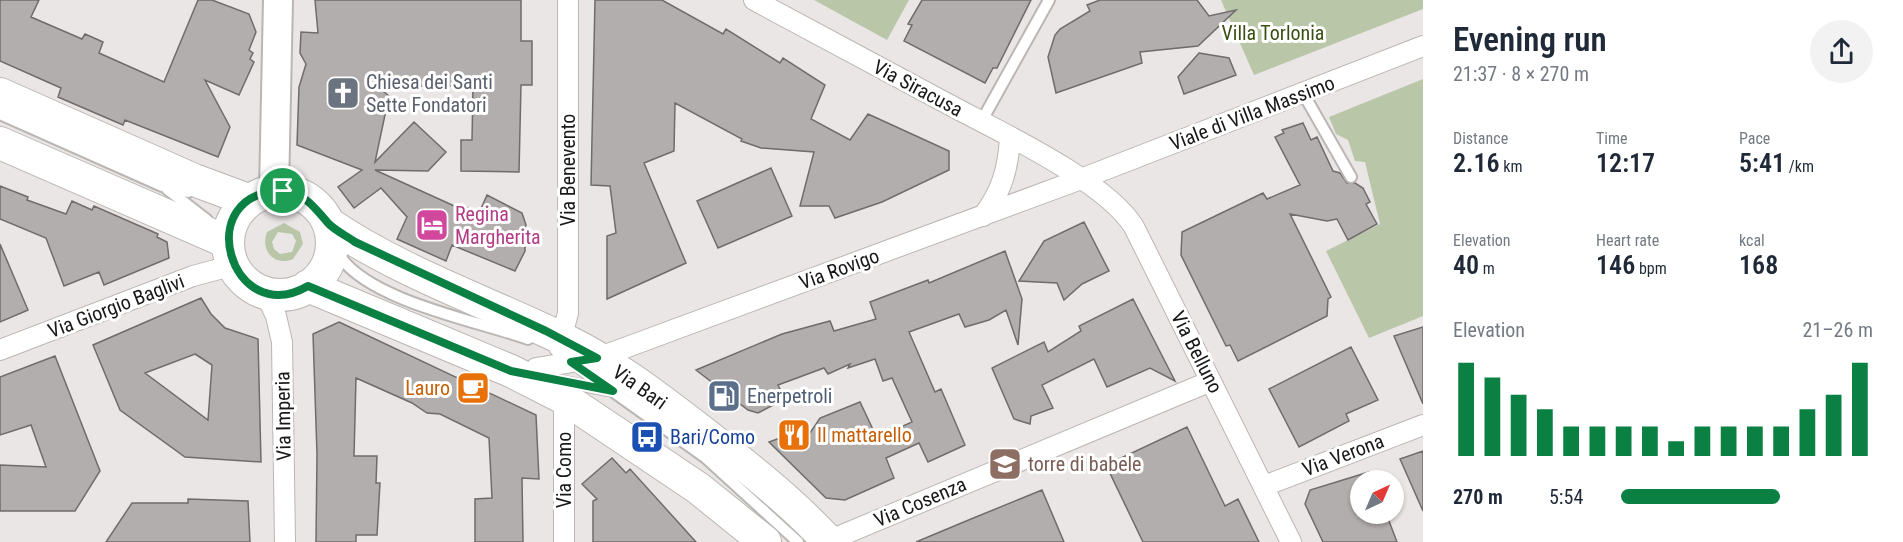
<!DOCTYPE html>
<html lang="en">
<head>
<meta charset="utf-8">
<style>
  :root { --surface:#fff; --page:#f2f2f3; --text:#1f2937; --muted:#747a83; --accent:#0b8043 }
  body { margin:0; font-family:"Roboto Condensed",sans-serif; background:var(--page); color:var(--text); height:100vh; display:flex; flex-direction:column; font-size:22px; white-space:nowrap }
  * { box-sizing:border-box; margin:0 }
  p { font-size:20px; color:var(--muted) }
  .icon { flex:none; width:33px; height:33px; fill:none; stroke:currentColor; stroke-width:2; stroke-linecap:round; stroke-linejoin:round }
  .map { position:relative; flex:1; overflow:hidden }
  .details { display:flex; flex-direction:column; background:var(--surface); width:480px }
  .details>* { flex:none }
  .needle { width:39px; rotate:44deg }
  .controls { position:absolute; left:1350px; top:470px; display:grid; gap:12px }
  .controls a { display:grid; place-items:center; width:54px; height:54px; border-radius:50%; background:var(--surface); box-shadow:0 2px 4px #0004; font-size:30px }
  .pin { position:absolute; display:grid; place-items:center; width:51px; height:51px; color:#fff; margin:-26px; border:3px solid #fff; border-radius:50%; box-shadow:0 2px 6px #0007 }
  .round { display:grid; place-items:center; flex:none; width:63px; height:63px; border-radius:32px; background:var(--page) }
  .head { display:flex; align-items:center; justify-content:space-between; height:102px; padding:0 30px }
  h1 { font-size:33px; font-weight:600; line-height:45px }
  .metrics { display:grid; grid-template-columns:repeat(3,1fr); gap:9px; height:102px; padding:6px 30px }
  .metrics div { display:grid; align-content:center }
  .metrics b { font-size:26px; font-weight:600 }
  .metrics small { font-size:16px; font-weight:400 }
  .metrics p { font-size:16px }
  .chart { height:168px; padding:12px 30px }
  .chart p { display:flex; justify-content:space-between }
  .chart svg { width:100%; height:108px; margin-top:6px; stroke:var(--accent); stroke-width:6 }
  ul { padding:0 30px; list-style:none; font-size:20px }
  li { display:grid; grid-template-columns:96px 72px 1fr; align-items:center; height:45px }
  li i { height:15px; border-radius:8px; background:var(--accent) }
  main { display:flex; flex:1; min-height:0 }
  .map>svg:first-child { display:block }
  .green { fill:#b9c6a8; fill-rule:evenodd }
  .building { fill:#b2aead; stroke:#6f6c6b; stroke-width:1.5; fill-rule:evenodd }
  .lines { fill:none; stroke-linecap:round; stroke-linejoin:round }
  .lane-casing { stroke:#bab6b4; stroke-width:14 }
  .street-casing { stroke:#bab6b4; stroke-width:22 }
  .secondary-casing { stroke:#bab6b4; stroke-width:32 }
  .primary-casing { stroke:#bab6b4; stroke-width:34 }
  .lane { stroke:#fff; stroke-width:10 }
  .street { stroke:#fff; stroke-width:20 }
  .secondary { stroke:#fff; stroke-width:28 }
  .primary { stroke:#fff; stroke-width:32 }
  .route-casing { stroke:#fff; stroke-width:12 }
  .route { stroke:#0b8043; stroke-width:8 }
  .labels { text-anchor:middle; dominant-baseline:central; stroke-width:6; stroke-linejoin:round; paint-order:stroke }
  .park-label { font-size:20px; fill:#3b4f13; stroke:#fff }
  .worship-label { font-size:20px; fill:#5b616d; stroke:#fff; text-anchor:start }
  .street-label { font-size:20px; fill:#191818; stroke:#fff }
  .hotel-label { font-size:20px; fill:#b23c85; stroke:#fff; text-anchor:start }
  .food-label { font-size:20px; fill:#c56008; stroke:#fff; text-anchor:end }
  .service-label { font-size:20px; fill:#4e5e75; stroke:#fff; text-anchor:start }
  .transit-label { font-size:20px; fill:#164399; stroke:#fff; text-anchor:start }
  .education-label { font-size:20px; fill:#785e54; stroke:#fff; text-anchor:start }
</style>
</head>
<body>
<main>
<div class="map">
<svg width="1423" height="542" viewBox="0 0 1423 542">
  <rect width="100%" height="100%" fill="#eae6e5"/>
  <path class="green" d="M814 0H909L887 40Z
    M1221 0H1423V9L1254 75Z
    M1423 79V316L1369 338 1326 251 1380 224 1365 162 1355 161 1348 140 1336 134 1329 117Z
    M284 223 300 232 303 244 293 259C274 267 260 250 267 232ZM278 232 292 234 296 241 292 252 280 254 274 249 272 242Z"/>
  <path class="building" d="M0 0H39L31 17 82 39 85 34 103 42 99 53 164 82 198 0H212L249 14 256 32 249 50 253 53 250 59 254 62 239 95 205 80 230 127 218 157 125 120 123 125 58 97 61 88 0 61Z
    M315 0H521V41H532V85H521L519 172 461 171V140H472L473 86H462V75L453 86H377L389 96 375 162 414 122 446 152 428 171 375 170 461 209V205L479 213 487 195 522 213 526 225 521 238 525 241V251L515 271 452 245 446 261 397 239 407 217 381 188 354 208 338 187 362 170 297 145 299 87 306 64 300 53 301 32 318 33Z
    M595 0H662L723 34 726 29 780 63 783 58 825 85 811 119 850 140 868 114 949 151V170L882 202 835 218 829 206H800L814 152 761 148 741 141 742 139 675 103 674 151 644 163 686 263 607 299V236L616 233 610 186 591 185Z
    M922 0H1031L997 68H993L985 83 904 41 912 25 908 24Z
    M1100 0H1197L1209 16 1236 10 1198 46 1140 52 1142 63 1056 93 1048 57 1055 35 1060 29 1090 11 1087 5Z
    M1199 53 1229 58 1236 75 1184 94 1178 77Z
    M1303 123 1311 140 1317 137 1333 171 1340 173 1347 183H1355L1363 188 1370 202 1366 204 1377 224 1348 240 1337 219 1327 221 1290 214 1331 297 1328 299 1327 316 1238 361 1230 345 1226 346 1181 255 1182 232 1263 193 1267 199 1300 185 1275 137 1284 133 1282 130Z
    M771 168 792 216 718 248 697 201Z
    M0 186 28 197 27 200 66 214 72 201 92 210 94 206 158 234 157 237 167 242 169 258 104 285 99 272 64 286 46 238 0 219Z
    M1084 222 1109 271 1082 284 1064 300 1057 283 1019 281 1044 241Z
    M0 244 28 310 0 322Z
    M1005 251 1022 299 1018 345 1006 310 989 320 965 327 959 314 909 332 935 392 941 389 965 445 928 462 919 443 886 458 894 478 845 500 826 498 769 442 799 431 804 442 820 418 860 402 877 438 912 422 892 378 883 381 875 359 848 368 850 364 828 374 824 368 778 385 785 399 758 413 748 410 696 370 782 334 830 321 834 331 876 319 870 302 928 280 929 283Z
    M201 298 211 314 225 328 258 339 261 462 185 457 120 410 93 345ZM195 354 212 365 208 420 145 373Z
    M1133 299 1175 381 1150 368 1107 387 1094 359 1042 385 1053 408 1031 416 1030 424 1014 419 992 368 1044 342 1048 352 1081 331 1079 326Z
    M339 322 536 415 539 479 522 478 523 542H475V499L492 498 489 438 440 414 427 413 412 403 356 378 354 456H377L376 483H380L377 535H356V542H316L317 454 313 334Z
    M1423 327V404L1394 336Z
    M1351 347 1378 400 1346 414 1349 421 1299 447 1269 389Z
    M55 356 100 471 75 511H0V465L46 467 31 425 0 435V377Z
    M1187 427 1225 506 1238 499 1259 542H1143L1106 465Z
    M1423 451V511L1400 459Z
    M612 458 626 473 630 469 696 542H593V501L597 499 582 484Z
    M1369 472 1372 480H1360V513H1386L1397 542H1323L1305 504 1310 490Z
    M1042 490 1064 542H916L971 519Z
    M188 499 248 501 250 542H106L132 503H188Z"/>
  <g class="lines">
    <g class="lane-casing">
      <path id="lane" d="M1303 93 1351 177
        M0 114 162 186 188 192
        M981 122 1049 0
        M167 189 207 220
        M330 233C334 241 336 251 341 258 374 302 478 321 528 339
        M573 363 706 458 798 542
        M555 380 607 390"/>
    </g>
    <g class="street-casing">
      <path id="street" d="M754 0C819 35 884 70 948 104 998 131 1106 181 1134 227L1291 542
        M983 216C1002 191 1008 169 1010 138
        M265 293 276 316 282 342 285 542
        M559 347 568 313V0
        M0 350 193 276 234 265
        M536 368 597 358 630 346 1081 179 1423 46
        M564 398V542
        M1264 486 1423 425
        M828 541 1211 381"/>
    </g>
    <g class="secondary-casing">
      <path id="secondary" d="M274 191 278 0"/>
    </g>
    <g class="primary-casing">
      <path id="primary" d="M0 94 194 180 248 200
        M0 143 227 242
        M228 243a52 52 0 1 1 104 0a52 52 0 1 1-104 0Z
        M328 223C401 273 488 302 567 341 612 363 653 394 692 424 740 461 788 498 829 542
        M308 286 511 371 564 398 698 488 765 542"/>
    </g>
    <use href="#lane" class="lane"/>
    <use href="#street" class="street"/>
    <use href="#secondary" class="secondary"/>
    <use href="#primary" class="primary"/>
  </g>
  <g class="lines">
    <g class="route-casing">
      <path id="route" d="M283 191C308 196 312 205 328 223 334 230 347 236 355 242L546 331 597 358 571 362 613 391 511 371 308 286C231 331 189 191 283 191Z"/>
    </g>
    <use href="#route" class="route"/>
  </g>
  <defs>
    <g id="church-square" transform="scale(1.725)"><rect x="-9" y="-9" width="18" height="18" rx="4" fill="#6b7280" stroke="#fff"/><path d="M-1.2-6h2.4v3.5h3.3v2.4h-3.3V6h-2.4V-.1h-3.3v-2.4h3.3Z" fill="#fff"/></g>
    <g id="hotel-square" transform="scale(1.725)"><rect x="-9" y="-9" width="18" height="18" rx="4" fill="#d1479c" stroke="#fff"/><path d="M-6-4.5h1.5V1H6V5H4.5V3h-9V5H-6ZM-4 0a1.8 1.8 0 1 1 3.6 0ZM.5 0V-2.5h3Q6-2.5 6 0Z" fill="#fff"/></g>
    <g id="cafe-square" transform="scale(1.725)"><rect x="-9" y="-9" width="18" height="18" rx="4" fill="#e8710a" stroke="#fff"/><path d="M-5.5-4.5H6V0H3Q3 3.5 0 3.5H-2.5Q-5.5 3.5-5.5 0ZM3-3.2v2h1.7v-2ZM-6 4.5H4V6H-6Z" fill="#fff"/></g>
    <g id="fuel-square" transform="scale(1.725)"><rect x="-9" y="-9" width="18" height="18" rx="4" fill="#5c6f8a" stroke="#fff"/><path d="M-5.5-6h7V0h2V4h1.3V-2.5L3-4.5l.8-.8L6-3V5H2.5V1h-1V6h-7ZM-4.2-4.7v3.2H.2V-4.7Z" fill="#fff"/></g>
    <g id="restaurant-square" transform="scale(1.725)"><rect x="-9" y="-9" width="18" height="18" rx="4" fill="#e8710a" stroke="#fff"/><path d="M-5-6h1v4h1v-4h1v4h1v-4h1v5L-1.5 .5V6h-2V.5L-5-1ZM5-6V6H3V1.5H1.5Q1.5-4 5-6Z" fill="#fff"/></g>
    <g id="bus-square" transform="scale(1.725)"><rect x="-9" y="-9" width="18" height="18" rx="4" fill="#1a4fb4" stroke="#fff"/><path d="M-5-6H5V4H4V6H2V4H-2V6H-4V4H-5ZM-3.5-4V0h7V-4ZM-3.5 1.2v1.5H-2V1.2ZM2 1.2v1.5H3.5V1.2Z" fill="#fff"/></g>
    <g id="school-square" transform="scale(1.725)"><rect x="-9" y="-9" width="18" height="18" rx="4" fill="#8d6e63" stroke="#fff"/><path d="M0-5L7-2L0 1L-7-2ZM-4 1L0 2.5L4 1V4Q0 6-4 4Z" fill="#fff"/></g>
  </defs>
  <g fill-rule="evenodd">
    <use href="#church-square" x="343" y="93"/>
    <use href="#hotel-square" x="432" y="225"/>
    <use href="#cafe-square" x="473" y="388"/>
    <use href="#fuel-square" x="724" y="396"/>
    <use href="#restaurant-square" x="794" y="435"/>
    <use href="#bus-square" x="647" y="437"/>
    <use href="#school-square" x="1005" y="464"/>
  </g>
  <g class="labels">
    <g class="park-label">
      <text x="1273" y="33">Villa Torlonia</text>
    </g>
    <g class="worship-label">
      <text x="366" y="82">Chiesa dei Santi<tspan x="366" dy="23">Sette Fondatori</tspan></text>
    </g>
    <g class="street-label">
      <text transform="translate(918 88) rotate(28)">Via Siracusa</text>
      <text transform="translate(1252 113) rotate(-21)">Viale di Villa Massimo</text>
      <text transform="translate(568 170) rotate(-90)">Via Benevento</text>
      <text transform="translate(839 269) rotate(-20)">Via Rovigo</text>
      <text transform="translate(116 306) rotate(-21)">Via Giorgio Baglivi</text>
      <text transform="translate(1197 352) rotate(63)">Via Belluno</text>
      <text transform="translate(640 387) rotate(35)">Via Bari</text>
      <text transform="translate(283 416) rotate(-91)">Via Imperia</text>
      <text transform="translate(1343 455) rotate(-21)">Via Verona</text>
      <text transform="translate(564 470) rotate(-90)">Via Como</text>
      <text transform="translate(920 502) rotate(-23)">Via Cosenza</text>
    </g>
    <g class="hotel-label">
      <text x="455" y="214">Regina<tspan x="455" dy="23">Margherita</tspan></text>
    </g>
    <g class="food-label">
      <text x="450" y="388">Lauro</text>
      <text x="817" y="435" text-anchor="start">Il mattarello</text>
    </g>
    <g class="service-label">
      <text x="747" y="396">Enerpetroli</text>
    </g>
    <g class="transit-label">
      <text x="670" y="437">Bari/Como</text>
    </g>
    <g class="education-label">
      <text x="1028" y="464">torre di babele</text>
    </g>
  </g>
</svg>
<div class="controls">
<a><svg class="needle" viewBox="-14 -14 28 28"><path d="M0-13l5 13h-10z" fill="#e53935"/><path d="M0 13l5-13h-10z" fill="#747a83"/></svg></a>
</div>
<div class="pin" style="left:283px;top:191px;background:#1e9e55"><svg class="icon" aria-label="arrive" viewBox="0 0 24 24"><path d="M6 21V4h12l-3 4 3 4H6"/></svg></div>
</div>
<section class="details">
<div class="head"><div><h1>Evening run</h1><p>21:37 · 8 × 270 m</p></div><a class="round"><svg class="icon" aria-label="share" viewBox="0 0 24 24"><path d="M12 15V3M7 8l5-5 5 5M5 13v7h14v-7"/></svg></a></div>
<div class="metrics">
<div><p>Distance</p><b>2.16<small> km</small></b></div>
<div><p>Time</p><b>12:17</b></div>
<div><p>Pace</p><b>5:41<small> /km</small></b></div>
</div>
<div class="metrics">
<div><p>Elevation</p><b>40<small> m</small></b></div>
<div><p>Heart rate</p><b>146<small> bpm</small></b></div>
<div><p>kcal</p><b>168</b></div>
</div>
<div class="chart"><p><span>Elevation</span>21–26 m</p>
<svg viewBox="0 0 160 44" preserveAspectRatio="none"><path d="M5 44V6M15 44V12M25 44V19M35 44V25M45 44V32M55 44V32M65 44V32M75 44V32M85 44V38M95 44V32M105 44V32M115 44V32M125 44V32M135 44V25M145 44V19M155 44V6"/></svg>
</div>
<ul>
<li><b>270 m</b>5:54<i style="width:63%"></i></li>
</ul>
</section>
</main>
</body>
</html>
